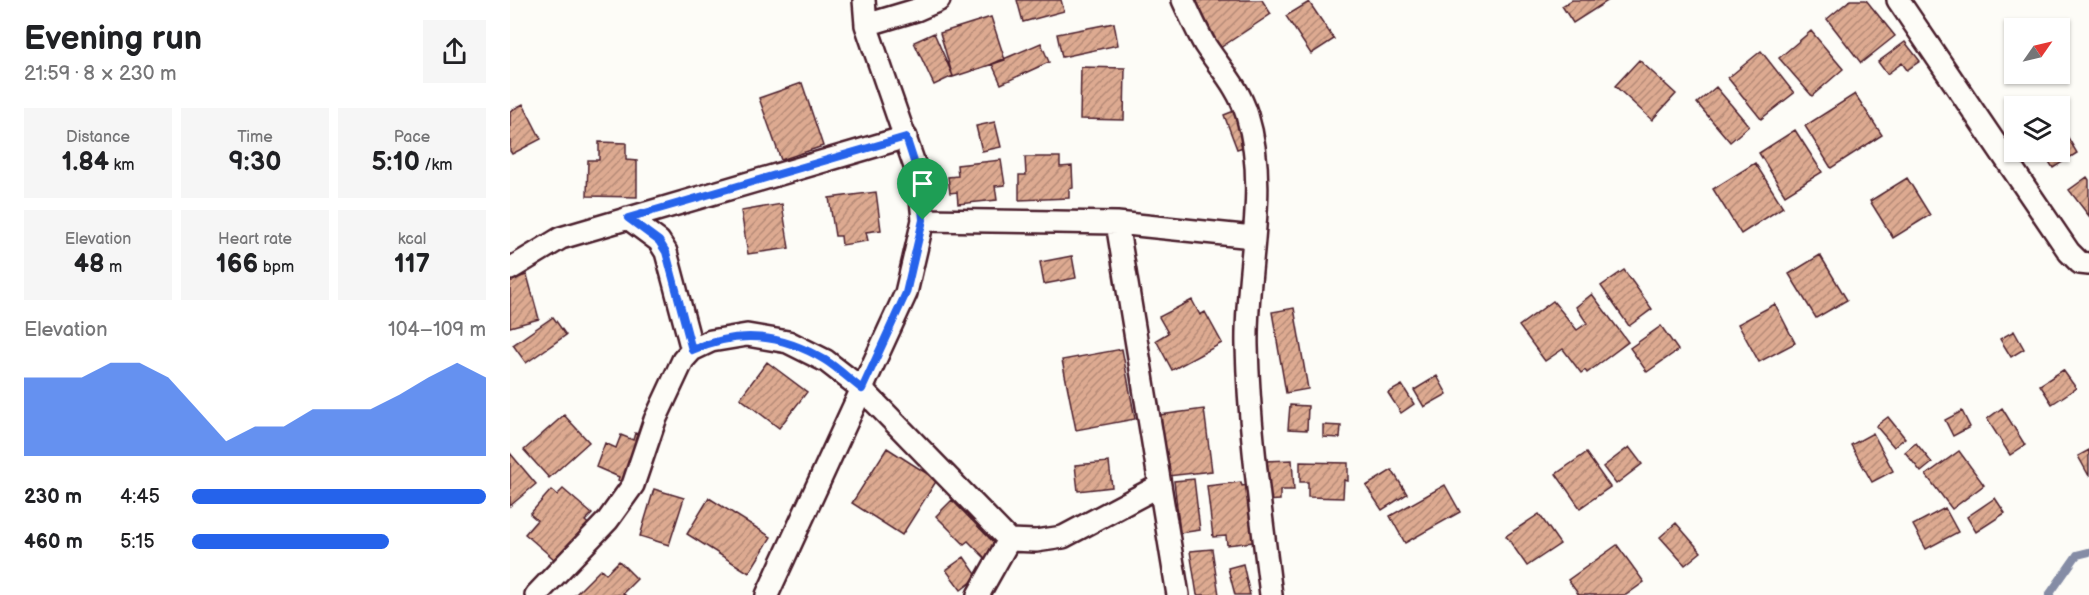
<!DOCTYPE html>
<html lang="en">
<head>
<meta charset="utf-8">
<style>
  :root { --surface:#fff; --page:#f6f6f6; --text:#202124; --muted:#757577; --accent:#2563eb }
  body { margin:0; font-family:"Balsamiq Sans",sans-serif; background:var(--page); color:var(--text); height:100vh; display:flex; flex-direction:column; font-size:22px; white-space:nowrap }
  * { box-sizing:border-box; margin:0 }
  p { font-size:20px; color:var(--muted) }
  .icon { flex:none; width:33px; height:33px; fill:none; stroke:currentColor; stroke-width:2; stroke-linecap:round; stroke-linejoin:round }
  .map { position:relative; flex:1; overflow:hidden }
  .side { display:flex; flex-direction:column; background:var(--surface); width:510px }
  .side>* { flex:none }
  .needle { width:39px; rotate:56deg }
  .buttons { position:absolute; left:1494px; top:18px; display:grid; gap:12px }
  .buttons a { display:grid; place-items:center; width:66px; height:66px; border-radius:0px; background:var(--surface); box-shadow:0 2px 4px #0004; font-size:30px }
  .pin { position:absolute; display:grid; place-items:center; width:51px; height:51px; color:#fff; margin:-62px -26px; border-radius:50% 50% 50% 0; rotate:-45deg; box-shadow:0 0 6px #0007 }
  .pin .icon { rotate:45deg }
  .round { display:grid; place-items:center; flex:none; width:63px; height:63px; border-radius:0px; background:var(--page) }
  .headline { display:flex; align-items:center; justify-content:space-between; height:102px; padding:0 24px }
  h1 { font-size:33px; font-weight:800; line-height:45px }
  .stats { display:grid; grid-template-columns:repeat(3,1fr); gap:9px; height:102px; padding:6px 24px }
  .stats div { display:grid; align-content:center; border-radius:0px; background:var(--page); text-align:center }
  .stats b { font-size:26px; font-weight:800 }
  .stats small { font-size:16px; font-weight:400 }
  .stats p { font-size:16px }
  .chart { height:168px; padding:12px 24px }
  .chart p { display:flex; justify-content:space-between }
  .chart svg { width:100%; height:108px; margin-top:6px; fill:var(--accent); opacity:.7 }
  ul { padding:0 24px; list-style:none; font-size:20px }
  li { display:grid; grid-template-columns:96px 72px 1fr; align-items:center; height:45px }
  li i { height:15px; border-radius:8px; background:var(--accent) }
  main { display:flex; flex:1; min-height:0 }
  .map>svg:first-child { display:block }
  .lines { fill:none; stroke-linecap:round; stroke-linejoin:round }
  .stream { stroke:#858ca5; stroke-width:8 }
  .building { fill:url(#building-hatch); stroke:#4a1f2b; stroke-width:1.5 }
  .street-casing { stroke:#4a1f2b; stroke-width:26 }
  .street { stroke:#fdfcf7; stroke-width:21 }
  .route-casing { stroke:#fff; stroke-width:12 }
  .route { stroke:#2563eb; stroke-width:8 }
</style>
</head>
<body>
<main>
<section class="side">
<div class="headline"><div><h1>Evening run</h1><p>21:59 · 8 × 230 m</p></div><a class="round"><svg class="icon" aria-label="share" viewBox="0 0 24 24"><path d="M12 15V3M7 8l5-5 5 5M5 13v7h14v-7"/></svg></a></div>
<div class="stats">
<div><p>Distance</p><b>1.84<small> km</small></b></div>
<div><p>Time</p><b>9:30</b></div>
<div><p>Pace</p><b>5:10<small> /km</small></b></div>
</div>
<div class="stats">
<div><p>Elevation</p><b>48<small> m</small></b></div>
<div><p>Heart rate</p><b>166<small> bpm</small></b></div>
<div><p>kcal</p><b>117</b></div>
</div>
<div class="chart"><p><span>Elevation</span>104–109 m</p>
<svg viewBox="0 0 160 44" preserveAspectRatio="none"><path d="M0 44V12L10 12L20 12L30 6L40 6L50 12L60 25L70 38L80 32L90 32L100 25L110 25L120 25L130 19L140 12L150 6L160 12V44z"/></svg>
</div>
<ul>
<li><b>230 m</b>4:45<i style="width:100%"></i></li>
<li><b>460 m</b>5:15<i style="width:67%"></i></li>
</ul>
</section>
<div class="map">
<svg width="1579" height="595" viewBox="0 0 1579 595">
  <defs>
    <pattern id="building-hatch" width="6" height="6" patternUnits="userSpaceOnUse" patternTransform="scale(1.5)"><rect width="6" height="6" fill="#ddaa91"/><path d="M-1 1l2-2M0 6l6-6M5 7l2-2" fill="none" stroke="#b58a77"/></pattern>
  </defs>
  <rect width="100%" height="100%" fill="#fdfcf7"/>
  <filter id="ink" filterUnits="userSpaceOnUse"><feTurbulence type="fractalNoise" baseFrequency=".0167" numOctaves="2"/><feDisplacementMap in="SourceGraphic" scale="12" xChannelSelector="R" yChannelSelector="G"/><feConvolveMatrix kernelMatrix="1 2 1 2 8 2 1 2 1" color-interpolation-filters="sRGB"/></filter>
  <g filter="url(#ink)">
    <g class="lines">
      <path class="stream" d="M1539 595 1567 555 1579 552"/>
    </g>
    <path class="building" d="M507 0H551L554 11 513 22Z
      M680 0H752L761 14 710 48Z
      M1062 0H1099L1063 23 1052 6Z
      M1340 0H1356L1385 36 1351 63 1317 19Z
      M799 2 824 39 801 54 776 16Z
      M481 17 495 60 443 77 430 33Z
      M604 23 608 45 552 57 547 34Z
      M1301 31 1333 69 1302 96 1269 58Z
      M424 33 443 76 424 85 404 42Z
      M1395 42 1410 61 1397 70 1392 63 1377 74 1368 62Z
      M531 43 539 62 491 84 482 64Z
      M1251 51 1284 93 1251 119 1218 78Z
      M1129 60 1166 94 1142 120 1105 86Z
      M571 67 615 68 614 120 570 119Z
      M292 83 313 146 271 160 249 98Z
      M1206 87 1239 126 1220 142 1187 103Z
      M1345 94 1372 135 1321 168 1295 126Z
      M13 104 31 139 2 154 0 151V111Z
      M729 109 742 144 727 149 714 115Z
      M485 122 491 147 472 151 466 126Z
      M1550 124 1567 153 1543 168 1533 152H1550Z
      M1285 130 1312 172 1275 195 1249 153Z
      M89 142 116 143V160L127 161V197L77 196 78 160H89Z
      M515 157H550V167L562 166 563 188 559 189V198L509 200V175H516Z
      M491 160 495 185 485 186 487 200 448 204 447 192 440 193 438 177 448 176 447 165Z
      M1245 163 1273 207 1231 234 1203 189Z
      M1577 177 1579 180V216L1559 190Z
      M1397 178 1420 215 1383 238 1360 201Z
      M366 192 371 230 356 232 358 241 332 245 331 236H325L319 198Z
      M272 204 279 248 238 254 231 211Z
      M1310 255 1337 300 1306 318 1279 274Z
      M562 256 566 278 534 284 530 262Z
      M1114 270 1142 309 1119 326 1091 286Z
      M17 275 29 319 0 327V280Z
      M1082 294 1118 342 1077 373 1075 370 1071 373 1053 349 1035 361 1009 326 1043 301 1067 330 1077 323 1066 307Z
      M682 300 690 315 695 312 712 343 662 370 646 340 658 333 649 317Z
      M1265 304 1285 343 1249 362 1228 324Z
      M784 308 798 389 776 393 762 312Z
      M43 317 56 335 16 363 3 345Z
      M1151 326 1168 350 1137 372 1120 348Z
      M1504 331 1514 349 1501 357 1490 339Z
      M612 349 625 419 566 430 552 360Z
      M257 362 297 392 269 428 230 398Z
      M1553 370 1566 388 1542 404 1530 385Z
      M927 376 937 394 914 407 904 390Z
      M892 385 904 404 891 413 878 393Z
      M780 405 798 406 797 430 778 429Z
      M1492 408 1515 445 1500 455 1477 419Z
      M694 409 702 471 658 476 650 415Z
      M1452 411 1460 427 1443 436 1435 420Z
      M54 415 79 442 39 478 14 450Z
      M1378 417 1395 438 1384 447 1366 426Z
      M813 425 831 426 830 438 813 437Z
      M125 433 136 437 119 484 108 480 109 477 86 467 95 443 106 448 111 435 123 440Z
      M1363 433 1383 471 1362 482 1341 445Z
      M1406 443 1422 463 1411 472 1395 452Z
      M1119 447 1132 464 1106 484 1093 467Z
      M377 448 427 480 392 535 342 503Z
      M1579 450V476L1568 456Z
      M1449 451 1474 485 1442 509 1416 475Z
      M0 453 26 484 0 506Z
      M1076 453 1100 487 1070 508 1046 474Z
      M782 460 784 490H770V500L755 501 752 461Z
      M599 462 602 487 568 491 565 465Z
      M790 462 838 463V481L834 480 833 498 798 497V482H790Z
      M882 470 897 494 872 510 856 486Z
      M684 479 690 530 670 533 664 481Z
      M731 482 732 486 745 484 752 541 717 545 716 536 703 537 697 486Z
      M935 485 950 512 895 543 880 516Z
      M53 489 82 514 75 521 83 528 61 553 55 548 44 559 15 534 27 520 20 514 41 490 47 495Z
      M144 489 174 498 159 545 130 536Z
      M199 498 261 537 239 573 177 534Z
      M1485 498 1495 513 1466 532 1457 517Z
      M442 500 489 548 477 560 458 541 454 544 426 516Z
      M1435 508 1448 532 1416 549 1403 525Z
      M1029 514 1050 544 1017 566 996 536Z
      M1166 523 1191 552 1175 565 1150 537Z
      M1107 545 1134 582 1116 595H1069L1058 580Z
      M702 549 709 595H687L680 551Z
      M454 557 468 577 451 590 436 570Z
      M109 561 127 579 113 593 115 595H65L91 569 96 574Z
      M733 564 740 595H725L718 568Z"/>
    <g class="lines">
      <g class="street-casing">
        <path id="street" d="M673 0C680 15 687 31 695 45 710 68 729 88 737 115 760 190 735 269 737 346 739 429 751 512 761 595
          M1388 0 1559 252 1570 263 1579 264
          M356 25 406 10 429 0
          M118 218 149 241 156 252 182 350
          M413 220 607 223 743 237
          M607 223 668 595
          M0 269 51 238 396 137
          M26 595 98 520 123 485 145 420 173 360 182 350 201 341 237 335 278 342 316 361 352 389 499 540 526 541 553 537 649 486
          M257 595 396 293 413 220 409 178 356 25 354 0
          M468 595 499 540"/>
      </g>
      <use href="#street" class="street"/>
    </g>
  </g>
  <g class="lines" filter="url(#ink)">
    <g class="route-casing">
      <path id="route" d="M396 137 409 177 413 220 396 293 352 389C340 380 328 368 315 360 271 334 229 329 182 350L156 252 149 241 118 218Z"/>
    </g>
    <use href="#route" class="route"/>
  </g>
</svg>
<div class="buttons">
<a><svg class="needle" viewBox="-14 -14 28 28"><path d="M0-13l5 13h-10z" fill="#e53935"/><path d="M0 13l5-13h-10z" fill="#757577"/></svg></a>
<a><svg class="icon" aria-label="layers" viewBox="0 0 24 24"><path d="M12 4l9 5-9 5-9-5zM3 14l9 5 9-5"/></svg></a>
</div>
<div class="pin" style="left:413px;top:220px;background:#1e9e55"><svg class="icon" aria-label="arrive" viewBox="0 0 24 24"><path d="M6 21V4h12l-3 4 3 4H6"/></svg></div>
</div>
</main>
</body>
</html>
